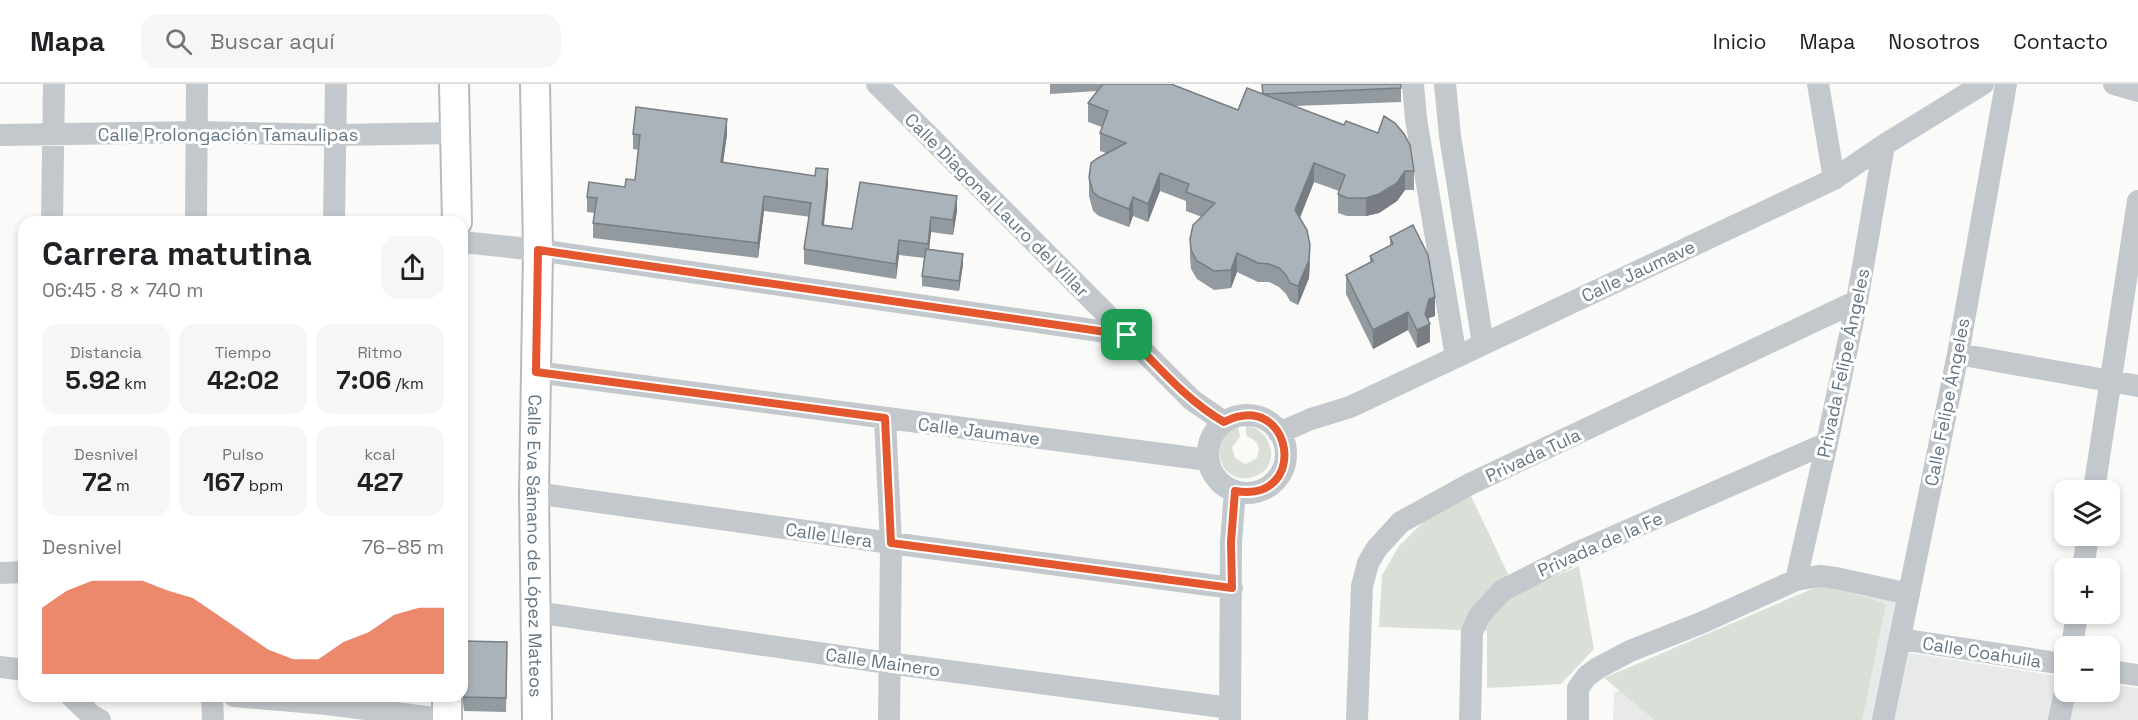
<!DOCTYPE html>
<html lang="es">
<head>
<meta charset="utf-8">
<style>
  :root { --surface:#fff; --page:#f6f6f6; --text:#202124; --muted:#757577; --line:#e0e0e0; --accent:#e4572e }
  body { margin:0; font-family:"Space Grotesk",sans-serif; background:var(--page); color:var(--text); height:100vh; display:flex; flex-direction:column; font-size:22px; white-space:nowrap }
  * { box-sizing:border-box; margin:0 }
  p { font-size:20px; color:var(--muted) }
  .icon { flex:none; width:33px; height:33px; fill:none; stroke:currentColor; stroke-width:2; stroke-linecap:round; stroke-linejoin:round }
  .map { position:relative; flex:1; overflow:hidden }
  .panel { position:absolute; left:18px; top:132px; width:450px; height:486px; display:flex; flex-direction:column; background:var(--surface); border-radius:18px; box-shadow:0 3px 9px #0003 }
  .panel>* { flex:none }
  .tools { position:absolute; left:2054px; top:396px; display:grid; gap:12px }
  .tools a { display:grid; place-items:center; width:66px; height:66px; border-radius:12px; background:var(--surface); box-shadow:0 3px 9px #0003; font-size:30px }
  .pin { position:absolute; display:grid; place-items:center; width:51px; height:51px; color:#fff; margin:-26px; border-radius:12px; box-shadow:0 3px 9px #0006 }
  .round { display:grid; place-items:center; flex:none; width:63px; height:63px; border-radius:18px; background:var(--page) }
  .headline { display:flex; align-items:center; justify-content:space-between; height:102px; padding:0 24px }
  h1 { font-size:33px; font-weight:700; line-height:45px }
  .figures { display:grid; grid-template-columns:repeat(3,1fr); gap:9px; height:102px; padding:6px 24px }
  .figures div { display:grid; align-content:center; border-radius:15px; background:var(--page); text-align:center }
  .figures b { font-size:26px; font-weight:700 }
  .figures small { font-size:16px; font-weight:400 }
  .figures p { font-size:16px }
  .chart { height:168px; padding:12px 24px }
  .chart p { display:flex; justify-content:space-between }
  .chart svg { width:100%; height:108px; margin-top:6px; fill:var(--accent); opacity:.7 }
  header { display:flex; align-items:center; gap:36px; box-sizing:border-box; height:84px; padding:0 30px; background:var(--surface); border-bottom:2px solid var(--line) }
  header strong { font-size:28px }
  nav { display:flex; gap:33px; margin-inline-start:auto; font-size:21px }
  .search { width:420px; height:54px; background:var(--page); display:flex; align-items:center; gap:15px; box-sizing:border-box; padding:0 21px; border-radius:18px; color:var(--muted); font-size:22px }
  .map>svg:first-child { display:block }
  .built { fill:#e8e9e9 }
  .green { fill:#dadfd7 }
  .lines { fill:none; stroke-linecap:round; stroke-linejoin:round }
  .major-casing { stroke:#b5babe; stroke-width:32 }
  .minor { stroke:#c3c8cc; stroke-width:22 }
  .major { stroke:#fff; stroke-width:28 }
  .wall { fill:#929a9f }
  .shaded-wall { fill:#777d82 }
  .building { fill:#aab3b9; stroke:#777d82; stroke-width:1.5 }
  .route-casing { stroke:#fff; stroke-width:12 }
  .route { stroke:#e4572e; stroke-width:8 }
  .labels { text-anchor:middle; dominant-baseline:central; stroke-width:6; stroke-linejoin:round; paint-order:stroke }
  .street-label { font-size:18px; fill:#657683; stroke:#fff }
</style>
</head>
<body>
<header>
<strong>Mapa</strong>
<div class="search"><svg class="icon" aria-label="search" viewBox="0 0 24 24"><circle cx="10" cy="10" r="6"/><path d="M15 15l6 6"/></svg>Buscar aquí</div>
<nav><a>Inicio</a><a>Mapa</a><a>Nosotros</a><a>Contacto</a></nav>
</header>
<div class="map">
<svg width="2138" height="636" viewBox="0 0 2138 636">
  <rect width="100%" height="100%" fill="#fafaf8"/>
  <path class="built" d="M1827 505 1916 521 1904 568 2064 593V608H2109V600L2138 604V636H1613L1614 609Z"/>
  <path class="green" d="M1246 341C1274 346 1282 384 1253 393 1220 402 1205 357 1238 342L1240 353 1232 363 1235 374 1245 380 1256 375C1262 364 1258 356 1246 352Z
    M1471 412 1517 509 1579 482 1594 565 1561 600 1487 604V547L1379 543 1382 491 1399 462 1424 437Z
    M1819 502 1838 504 1886 520 1862 636H1655L1604 594Z"/>
  <g class="lines">
    <g class="major-casing">
      <g id="major">
        <path d="M454 0 457 138"/>
        <path id="s1" d="M535 0 538 166 534 409 537 636"/>
        <path d="M447 612V636"/>
      </g>
    </g>
    <path class="minor" d="M877 0 1192 316 1224 338
      M1413 0 1416 35 1456 273
      M1445 0 1450 52 1483 260
      M1818 0 1834 95
      M2114 0 2138 7
      M0 51 197 48 335 51 456 49
      M52 138 54 0
      M196 138 197 0
      M334 138 336 0
      M462 158 538 166 1127 251
      M1958 270 2138 302
      M536 288 1208 376
      M1208 370a39 39 0 1 1 78 0a39 39 0 1 1-78 0Z
      M885 335 891 459 889 636
      M1279 349 1311 335 1350 323 1834 95 1884 61 1983 0
      M2094 406 2138 117
      M534 409 891 459 1232 504
      M2083 484 2088 452
      M0 489 24 488
      M1796 496 1827 359 1857 217 1884 61
      M536 528 888 579 1230 624
      M1900 555 2064 580
      M2072 562 2077 530
      M0 583 24 586
      M2109 587 2138 591
      M71 612 91 631 100 636
      M212 612 213 636
      M234 612 327 620 449 636
      M1230 636 1231 458 1235 407
      M1357 636 1362 502 1368 479 1377 464 1401 438 1470 400 1857 217
      M1470 636 1472 548 1479 532 1503 506 1574 470 1827 359
      M1578 636V604L1587 592 1598 584 1630 567 1701 539 1796 496 1819 492 1836 494 1909 510
      M1883 636 1958 270 2006 0
      M2059 636 2065 608"/>
    <use href="#major" class="major"/>
  </g>
  <path class="wall" d="M1050 0H1171L1238 26 1262 9V0H1401V18L1295 22 1414 87V106H1405L1397 117 1379 129 1366 132H1347L1338 129V110L1339 107 1314 98 1300 134 1310 180 1309 194 1298 221 1290 217 1286 210 1279 203 1269 198H1258L1237 188 1231 204 1214 206 1197 195 1191 185 1190 174V155L1202 133 1186 127V117L1160 107 1148 138 1133 132 1129 143 1099 132 1093 127 1089 112V94L1106 69 1100 67V49L1102 43 1088 38V19L1097 7 1050 10Z
    M633 50H727L723 79 828 100 824 141 852 145 957 127 953 151 931 148 929 166 963 180 959 207 922 202V192L924 174 899 171 896 195 804 180V165L809 133 804 132 764 127 758 174 593 154V139L595 129 587 128V113L625 103 635 96 639 66 633 65Z
    M1390 153 1435 232 1429 234 1428 236 1430 258 1417 264 1408 246 1373 265 1346 210V191L1370 179V172L1390 162Z
    M462 557 507 558 506 628 464 627 462 610Z"/>
  <path class="shaded-wall" d="M727 35V50L721 93V78Z
    M1314 79V98L1295 145V126Z
    M828 85V100L822 155V141Z
    M1405 87V106L1397 117 1379 129 1366 132V114Z
    M1160 89V107L1148 138V120Z
    M764 112V127L758 174V159Z
    M957 112V127L953 151V136Z
    M1133 113V132L1129 143V125Z
    M931 133V148L928 174V160Z
    M899 156V171L896 195V180Z
    M1310 161 1309 194 1298 221V202Z
    M1237 169V188L1231 204V186Z
    M963 170V180L959 207V197Z
    M1435 213V232L1429 234 1427 241 1430 240V258L1417 264V246L1425 230 1429 215Z
    M1408 228V246L1373 265V246Z"/>
  <path class="building" d="M1103 0H1171L1238 26 1247 4 1344 41 1346 37 1378 49 1384 32 1395 39 1404 50 1410 61 1414 87H1405L1397 99 1379 110 1366 114H1347L1338 110 1345 91 1314 79 1295 126 1307 146 1310 161 1309 176 1298 202 1290 199 1286 191 1279 184 1269 180 1258 179 1237 169 1231 186 1214 187 1197 177 1191 166 1190 155 1193 141 1215 119 1186 108 1189 100 1160 89 1148 120 1133 113 1129 125 1099 113 1093 108 1089 94 1091 79 1098 74 1126 59 1100 49 1108 27 1088 19Z
    M1262 0H1401V4L1263 10Z
    M636 23 727 35 721 78 815 92 816 84 828 85 822 141 852 145 860 98 957 112 953 136 931 133 928 160 899 156 896 180 804 165 811 119 764 112 758 159 593 139 597 114 587 113 589 98 625 103 626 95 635 96 640 51 633 50Z
    M1413 141 1428 171 1435 213 1429 215 1425 230 1430 240 1417 246 1408 228 1373 246 1346 191 1373 177 1370 172 1393 160 1390 153Z
    M926 165 963 170 959 197 922 192Z
    M462 557 507 558 506 614 464 613 462 595Z"/>
  <g class="lines">
    <g class="route-casing">
      <path id="route" d="M538 166 1127 251C1158 282 1186 316 1224 338 1293 303 1311 420 1235 407L1231 458 1232 504 891 459 885 334 536 288Z"/>
    </g>
    <use href="#route" class="route"/>
  </g>
  <g class="labels">
    <g class="street-label">
      <text x="228" y="50">Calle Prolongación Tamaulipas</text>
      <text transform="translate(997 121) rotate(45)">Calle Diagonal Lauro del Villar</text>
      <text transform="translate(1638 187) rotate(-25)">Calle Jaumave</text>
      <text transform="translate(1843 279) rotate(-78)">Privada Felipe Ángeles</text>
      <text transform="translate(1947 318) rotate(-79)">Calle Felipe Ángeles</text>
      <text transform="translate(979 347) rotate(7)">Calle Jaumave</text>
      <text transform="translate(1533 371) rotate(-25)">Privada Tula</text>
      <text transform="translate(829 451) rotate(8)">Calle Llera</text>
      <text transform="translate(1600 460) rotate(-24)">Privada de la Fe</text>
      <text stroke="none"><textPath href="#s1" startOffset="462">Calle Eva Sámano de López Mateos</textPath></text>
      <text transform="translate(1982 568) rotate(9)">Calle Coahuila</text>
      <text transform="translate(883 578) rotate(8)">Calle Mainero</text>
    </g>
  </g>
</svg>
<div class="tools">
<a><svg class="icon" aria-label="layers" viewBox="0 0 24 24"><path d="M12 4l9 5-9 5-9-5zM3 14l9 5 9-5"/></svg></a>
<a>+</a>
<a>−</a>
</div>
<div class="pin" style="left:1127px;top:251px;background:#1e9e55"><svg class="icon" aria-label="arrive" viewBox="0 0 24 24"><path d="M6 21V4h12l-3 4 3 4H6"/></svg></div>
<section class="panel">
<div class="headline"><div><h1>Carrera matutina</h1><p>06:45 · 8 × 740 m</p></div><a class="round"><svg class="icon" aria-label="share" viewBox="0 0 24 24"><path d="M12 15V3M7 8l5-5 5 5M5 13v7h14v-7"/></svg></a></div>
<div class="figures">
<div><p>Distancia</p><b>5.92<small> km</small></b></div>
<div><p>Tiempo</p><b>42:02</b></div>
<div><p>Ritmo</p><b>7:06<small> /km</small></b></div>
</div>
<div class="figures">
<div><p>Desnivel</p><b>72<small> m</small></b></div>
<div><p>Pulso</p><b>167<small> bpm</small></b></div>
<div><p>kcal</p><b>427</b></div>
</div>
<div class="chart"><p><span>Desnivel</span>76–85 m</p>
<svg viewBox="0 0 160 44" preserveAspectRatio="none"><path d="M0 44V17L10 10L20 6L30 6L40 6L50 10L60 13L70 20L80 27L90 34L100 38L110 38L120 31L130 27L140 20L150 17L160 17V44z"/></svg>
</div>
</section>
</div>
</body>
</html>
